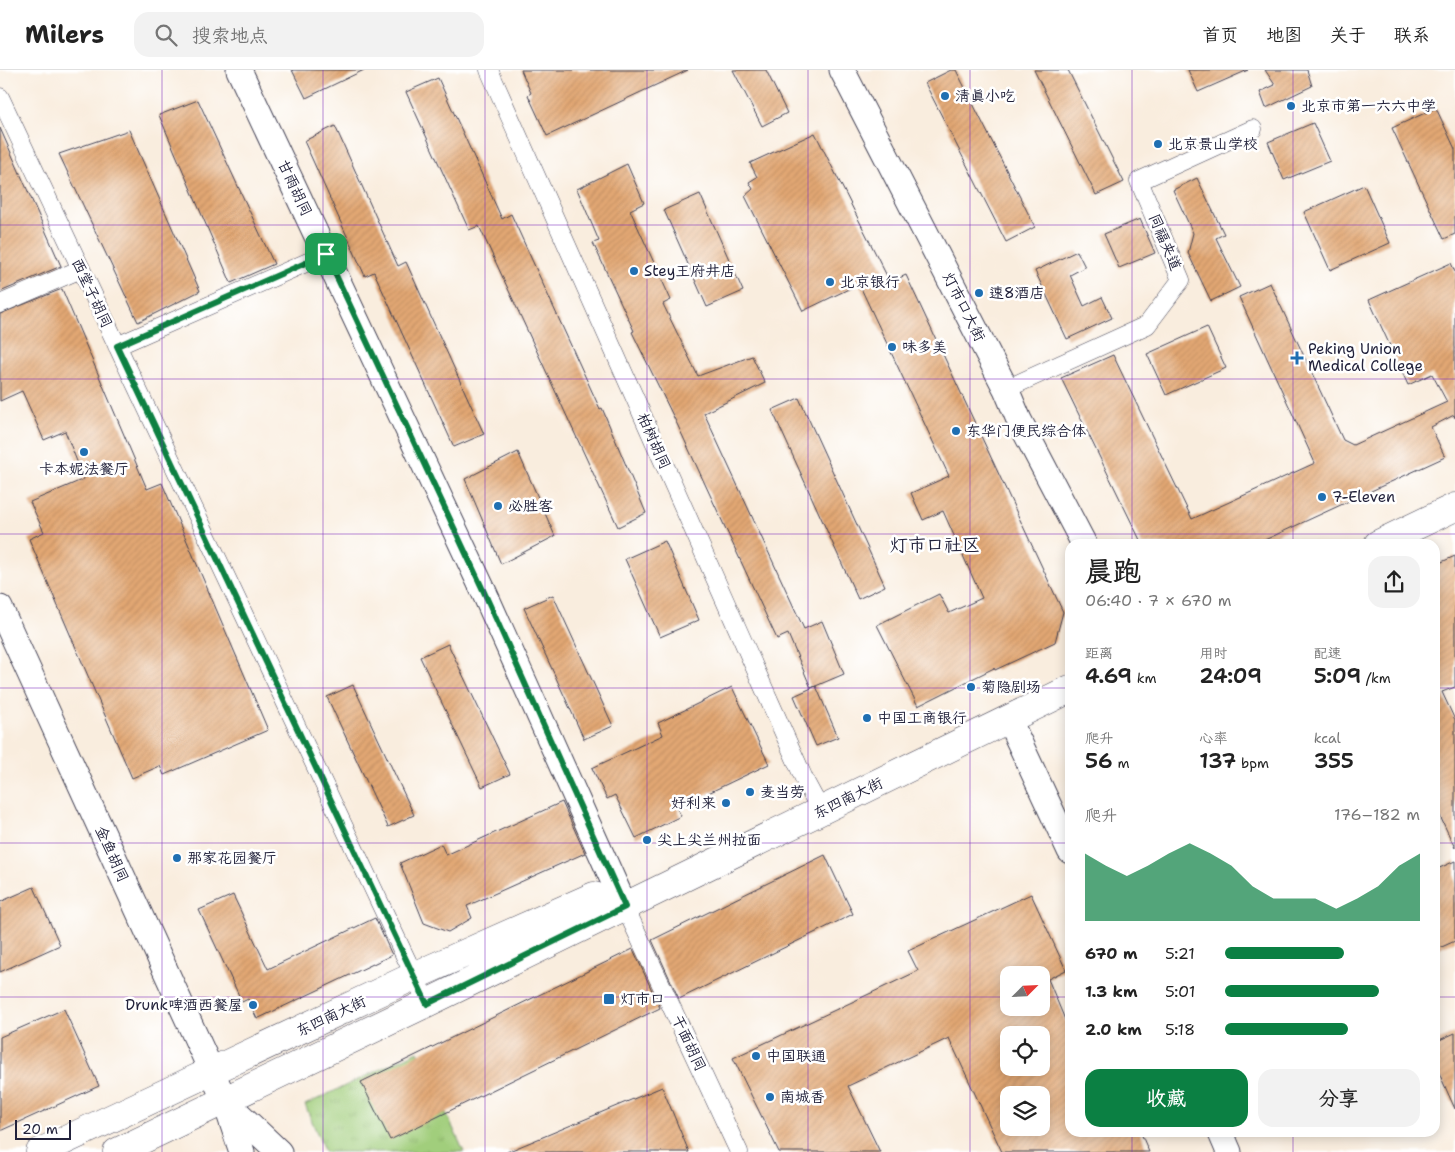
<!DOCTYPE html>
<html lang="zh">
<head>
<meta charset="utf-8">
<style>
  :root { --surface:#fff; --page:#f2f2f2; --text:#222; --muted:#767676; --line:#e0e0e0; --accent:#0b8043 }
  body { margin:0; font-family:"Shantell Sans","LXGW WenKai TC",sans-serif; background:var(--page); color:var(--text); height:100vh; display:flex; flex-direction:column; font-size:19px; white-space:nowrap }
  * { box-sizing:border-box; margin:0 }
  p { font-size:16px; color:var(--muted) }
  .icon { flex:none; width:28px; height:28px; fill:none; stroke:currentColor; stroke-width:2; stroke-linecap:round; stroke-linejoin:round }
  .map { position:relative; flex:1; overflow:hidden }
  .panel { position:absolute; left:1065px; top:469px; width:375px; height:598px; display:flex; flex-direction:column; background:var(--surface); border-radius:15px; box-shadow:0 2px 12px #0003 }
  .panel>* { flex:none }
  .needle { width:32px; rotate:66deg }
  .tools { position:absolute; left:1000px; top:896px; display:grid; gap:10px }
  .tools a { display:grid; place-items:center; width:50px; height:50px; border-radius:10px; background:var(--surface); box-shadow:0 2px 12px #0003; font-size:25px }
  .scale { position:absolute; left:15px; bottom:12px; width:56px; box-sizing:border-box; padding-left:5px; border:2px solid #22223b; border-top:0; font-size:14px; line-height:18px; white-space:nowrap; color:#22223b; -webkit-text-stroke:4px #fff; paint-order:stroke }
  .pin { position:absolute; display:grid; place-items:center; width:42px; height:42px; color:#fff; margin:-21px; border-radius:10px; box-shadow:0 2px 8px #0006 }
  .round { display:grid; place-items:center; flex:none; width:52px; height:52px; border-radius:15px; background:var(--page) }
  .overview { display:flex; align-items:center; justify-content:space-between; height:85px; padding:0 20px }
  h1 { font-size:28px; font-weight:600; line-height:38px }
  .metrics { display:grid; grid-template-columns:repeat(3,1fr); gap:8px; height:85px; padding:5px 20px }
  .metrics div { display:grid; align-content:center }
  .metrics b { font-size:21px; font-weight:600 }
  .metrics small { font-size:14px; font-weight:400 }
  .metrics p { font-size:14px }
  .chart { height:140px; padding:10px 20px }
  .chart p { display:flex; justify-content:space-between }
  .chart svg { width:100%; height:90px; margin-top:5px; fill:var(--accent); opacity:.7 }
  .cta { display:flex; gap:10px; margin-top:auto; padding:10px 20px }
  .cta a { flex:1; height:58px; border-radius:15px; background:var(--accent); color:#fff; font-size:20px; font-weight:600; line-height:58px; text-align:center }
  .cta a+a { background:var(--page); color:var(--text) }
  ul { padding:0 20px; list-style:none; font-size:16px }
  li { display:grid; grid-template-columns:80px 60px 1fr; align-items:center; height:38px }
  li i { height:12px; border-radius:6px; background:var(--accent) }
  header { display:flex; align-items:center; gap:30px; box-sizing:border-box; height:70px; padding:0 25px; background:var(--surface); border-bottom:1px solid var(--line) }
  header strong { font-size:24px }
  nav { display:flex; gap:28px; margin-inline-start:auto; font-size:18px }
  .search { width:350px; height:45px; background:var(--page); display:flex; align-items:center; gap:12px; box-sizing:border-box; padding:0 18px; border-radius:15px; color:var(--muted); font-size:19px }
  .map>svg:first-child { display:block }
  .grass { fill:url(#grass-tufts); stroke:#62785b }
  .building { fill:url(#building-hatch); fill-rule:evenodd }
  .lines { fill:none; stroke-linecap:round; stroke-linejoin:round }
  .street-casing { stroke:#424053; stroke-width:19 }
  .secondary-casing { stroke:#424053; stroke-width:27 }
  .primary-casing { stroke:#424053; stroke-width:29 }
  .street { stroke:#fff; stroke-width:18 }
  .secondary { stroke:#fff; stroke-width:25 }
  .primary { stroke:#fff; stroke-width:28 }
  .route-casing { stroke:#fff; stroke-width:10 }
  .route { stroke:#0b8043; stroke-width:6 }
  .grid { fill:none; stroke:#7b2cbf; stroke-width:1; stroke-opacity:0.55 }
  .poi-dot { fill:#1f6fb2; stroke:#fff; stroke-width:2 }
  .labels { text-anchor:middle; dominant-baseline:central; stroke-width:5; stroke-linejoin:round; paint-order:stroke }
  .poi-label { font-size:15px; fill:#22223b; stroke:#fff; text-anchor:start }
  .street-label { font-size:15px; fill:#22223b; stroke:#fff }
  .quarter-label { font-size:18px; fill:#22223b; stroke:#fff }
</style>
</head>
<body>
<header>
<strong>Milers</strong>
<div class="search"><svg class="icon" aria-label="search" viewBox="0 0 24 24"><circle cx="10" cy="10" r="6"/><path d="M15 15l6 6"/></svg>搜索地点</div>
<nav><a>首页</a><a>地图</a><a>关于</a><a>联系</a></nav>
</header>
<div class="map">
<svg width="1455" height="1082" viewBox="0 0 1455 1082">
  <defs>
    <pattern id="grass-tufts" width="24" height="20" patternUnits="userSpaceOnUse" patternTransform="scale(1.25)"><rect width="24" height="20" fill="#a1ce7b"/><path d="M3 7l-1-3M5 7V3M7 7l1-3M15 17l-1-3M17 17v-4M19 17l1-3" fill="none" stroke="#8ab16b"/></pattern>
    <pattern id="building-hatch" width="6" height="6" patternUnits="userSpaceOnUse" patternTransform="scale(1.25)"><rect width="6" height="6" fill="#e2a773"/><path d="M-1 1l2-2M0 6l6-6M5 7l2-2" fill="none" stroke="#c28f64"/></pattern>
  </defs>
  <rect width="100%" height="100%" fill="#fff"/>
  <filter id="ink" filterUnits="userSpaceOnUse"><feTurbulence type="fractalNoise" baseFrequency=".02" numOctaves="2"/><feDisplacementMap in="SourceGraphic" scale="10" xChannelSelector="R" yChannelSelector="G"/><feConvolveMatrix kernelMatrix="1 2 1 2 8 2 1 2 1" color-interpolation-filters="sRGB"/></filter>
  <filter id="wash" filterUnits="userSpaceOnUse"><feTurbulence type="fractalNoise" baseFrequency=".0096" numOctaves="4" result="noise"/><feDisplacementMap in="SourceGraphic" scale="20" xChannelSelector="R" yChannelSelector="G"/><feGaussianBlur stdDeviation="1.12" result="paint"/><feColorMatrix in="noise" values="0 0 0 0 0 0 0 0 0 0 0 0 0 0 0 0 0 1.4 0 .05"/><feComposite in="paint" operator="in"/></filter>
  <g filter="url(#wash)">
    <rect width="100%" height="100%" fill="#f9edde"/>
    <path class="grass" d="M418 981 464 1082H325L305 1035Z"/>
    <g id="blocks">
      <path class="building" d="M292 0H364L306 28Z
        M521 0H688L547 66 528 25 531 23Z
        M733 0H766L787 43 762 56Z
        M951 0H956L1035 157 1006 172 925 13Z
        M1034 0H1068L1124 112 1096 125Z
        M1188 0H1248L1198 22Z
        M1265 0H1307L1312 16 1266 38 1260 22 1275 15Z
        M438 8 502 149 511 144 600 339 602 338 646 443 618 457 479 156 469 160 406 22Z
        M198 30 274 194 231 213 159 45Z
        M1436 38 1455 79V164L1444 169 1392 58Z
        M1313 53 1330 91 1284 110 1268 72Z
        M335 56 398 196 406 192 484 364 454 377 374 202 365 206 304 71Z
        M0 58 61 196 0 222Z
        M129 60 200 221 138 252 59 84Z
        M815 63 890 212 906 205 1063 542 1055 572 995 600 994 598 918 636 877 555 939 524 949 543 982 528 943 441 923 450 911 423 949 406 859 214 803 241 745 126 753 119 749 112 757 107 750 93Z
        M627 94 644 133 630 140 671 230 663 234 698 306 752 286 765 313 704 343 804 559 822 551 844 604 811 618 788 564 777 569 678 356 632 262 634 261 593 173 599 171 577 119Z
        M1197 108 1224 164 1216 168 1240 217 1211 231 1188 183 1193 163 1173 120Z
        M1364 115 1390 173 1330 200 1304 142Z
        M700 124 743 221 707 237 664 140Z
        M1140 149 1155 183 1119 198 1104 164Z
        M1077 181 1085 197 1070 205 1084 236 1102 227 1112 248 1067 269 1035 201Z
        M1451 193 1455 202V348L1454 345 1431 357 1445 387 1256 474H1142L1061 308 1113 285 1192 449 1315 393 1239 227 1270 213 1343 370 1353 375 1447 332 1432 304 1408 315 1369 230Z
        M62 219 147 419 162 413 268 660 164 705 160 696 132 708 29 469 44 462 30 432 84 409 65 361 44 370 22 321 0 331V244Z
        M1207 257 1226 298 1166 325 1147 284Z
        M799 328 885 516 858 529 772 340Z
        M518 382 555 466 501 494 465 409Z
        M665 471 699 550 660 567 625 489Z
        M1455 486V617L1442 622 1455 650V778L1439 744 1435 746V495Z
        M553 525 613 656 584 669 524 538Z
        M448 574 510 704 482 717 420 587Z
        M353 615 414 745 388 757 327 627Z
        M816 616 838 667 816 676 794 626Z
        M732 617 769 694 677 738 681 746 636 768 615 725 607 729 592 698 663 665 658 653Z
        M562 732 585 783 467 836 472 848 448 862 424 853 400 793 441 774 446 785Z
        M825 785 853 844 679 929 652 870Z
        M1455 791V871L1435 880V800Z
        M34 817 60 875 0 902V832Z
        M1031 824 1066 900 1048 909 1066 952 1070 950V1061H1140L1149 1082H1002L949 968 848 1016 880 1082H779L733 988 918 901 908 881ZM1009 905H1041V938H1009ZM1009 965H1041V998H1009ZM1009 1025H1041V1058H1009Z
        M233 825 268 899 375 848 392 885 257 949 248 929 242 932 199 840Z
        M633 879 660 938 390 1070 361 1012Z
        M64 939 99 1016 0 1061V967Z
        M1455 963V1039L1435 994V972Z
        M662 1017 689 1082H507Z"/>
    </g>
  </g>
  <g filter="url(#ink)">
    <use href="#blocks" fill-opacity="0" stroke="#424053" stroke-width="1"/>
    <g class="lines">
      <g class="street-casing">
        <path id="street" d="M489 0 806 713 821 741
          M0 27 427 933
          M0 234 81 199
          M117 276 326 184
          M1006 319 1147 255 1181 210 1139 111 1253 59
          M625 837 739 1082"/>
      </g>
      <g class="secondary-casing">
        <path id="secondary" d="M239 0 484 522 625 837
          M842 0 1006 319 1019 350 1084 474
          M0 538 225 1031 242 1082
          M1009 650 1070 781
          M226 1032 279 1082
          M1220 1061 1229 1082"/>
      </g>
      <g class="primary-casing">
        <path id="primary" d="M1378 474 1455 437
          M40 1082 414 906 594 826 625 837
          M117 1082 427 933 1070 619"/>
      </g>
      <use href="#street" class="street"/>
      <use href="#secondary" class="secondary"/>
      <use href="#primary" class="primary"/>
    </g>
  </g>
  <g class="lines" filter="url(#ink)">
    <g class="route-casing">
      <path id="route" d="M326 184 484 522 625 837 427 934 117 276Z"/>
    </g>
    <use href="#route" class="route"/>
  </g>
  <path class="grid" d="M162 0V1082M323 0V1082M485 0V1082M647 0V1082M808 0V1082M970 0V1082M1132 0V474M1293 0V474M0 155H1455M0 309H1455M0 464H1455M0 618H1070M1435 618H1455M0 773H1070M1435 773H1455M0 927H1009M1041 927H1070M1435 927H1455M1132 1061V1082M1293 1061V1082"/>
  <g class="poi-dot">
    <circle cx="945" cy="26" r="5"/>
    <circle cx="1291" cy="36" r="5"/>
    <circle cx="1158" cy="74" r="5"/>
    <circle cx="634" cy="201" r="5"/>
    <circle cx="830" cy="212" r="5"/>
    <circle cx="979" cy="223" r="5"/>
    <circle cx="892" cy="277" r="5"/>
    <path d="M1294.5 280.5h5v5h5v5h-5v5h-5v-5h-5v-5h5z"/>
    <circle cx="956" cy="361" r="5"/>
    <circle cx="84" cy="382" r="5"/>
    <circle cx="1322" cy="427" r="5"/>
    <circle cx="498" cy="436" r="5"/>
    <circle cx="971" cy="617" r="5"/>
    <circle cx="867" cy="648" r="5"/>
    <circle cx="750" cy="722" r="5"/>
    <circle cx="726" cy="733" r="5"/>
    <circle cx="647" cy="770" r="5"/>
    <circle cx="177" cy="788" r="5"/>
    <rect x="603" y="923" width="12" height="12" rx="2.5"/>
    <circle cx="253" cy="935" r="5"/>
    <circle cx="756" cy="986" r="5"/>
    <circle cx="770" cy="1027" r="5"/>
  </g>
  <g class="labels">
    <g class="poi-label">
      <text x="955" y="26">清真小吃</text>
      <text x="1301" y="36">北京市第一六六中学</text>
      <text x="1168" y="74">北京景山学校</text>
      <text x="644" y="201">Stey王府井店</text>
      <text x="840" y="212">北京银行</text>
      <text x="989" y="223">速8酒店</text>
      <text x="902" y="277">味多美</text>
      <text x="1308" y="279">Peking Union<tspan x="1308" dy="17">Medical College</tspan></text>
      <text x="966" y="361">东华门便民综合体</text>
      <text x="84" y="399" text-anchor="middle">卡本妮法餐厅</text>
      <text x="1332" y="427">7-Eleven</text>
      <text x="508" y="436">必胜客</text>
      <text x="981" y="617">菊隐剧场</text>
      <text x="877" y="648">中国工商银行</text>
      <text x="760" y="722">麦当劳</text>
      <text x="716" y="733" text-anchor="end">好利来</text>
      <text x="657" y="770">尖上尖兰州拉面</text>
      <text x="187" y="788">那家花园餐厅</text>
      <text x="620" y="929">灯市口</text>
      <text x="243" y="935" text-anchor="end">Drunk啤酒西餐屋</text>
      <text x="766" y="986">中国联通</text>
      <text x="780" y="1027">南城香</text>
    </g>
    <g class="street-label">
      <text transform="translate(295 118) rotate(65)">甘雨胡同</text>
      <text transform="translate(1165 172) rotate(67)">同福夹道</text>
      <text transform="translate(92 223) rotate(65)">西堂子胡同</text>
      <text transform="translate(964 237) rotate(63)">灯市口大街</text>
      <text transform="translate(654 371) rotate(66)">柏树胡同</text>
      <text transform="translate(848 728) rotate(-26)">东四南大街</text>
      <text transform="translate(112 784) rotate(66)">金鱼胡同</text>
      <text transform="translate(331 946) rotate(-25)">东四南大街</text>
      <text transform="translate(689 973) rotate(65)">干面胡同</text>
    </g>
    <g class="quarter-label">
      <text x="935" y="475">灯市口社区</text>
    </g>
  </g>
</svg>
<div class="tools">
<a><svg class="needle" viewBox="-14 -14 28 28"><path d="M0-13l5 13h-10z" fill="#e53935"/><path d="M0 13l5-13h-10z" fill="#767676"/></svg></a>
<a><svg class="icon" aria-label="locate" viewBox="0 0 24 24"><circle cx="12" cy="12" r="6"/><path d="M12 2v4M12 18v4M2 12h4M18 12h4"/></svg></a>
<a><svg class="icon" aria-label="layers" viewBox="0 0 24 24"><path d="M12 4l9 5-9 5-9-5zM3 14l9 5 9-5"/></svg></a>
</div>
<div class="scale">20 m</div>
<div class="pin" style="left:326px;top:184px;background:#1e9e55"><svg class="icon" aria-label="arrive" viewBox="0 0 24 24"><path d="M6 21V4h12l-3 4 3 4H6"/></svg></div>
<section class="panel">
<div class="overview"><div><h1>晨跑</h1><p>06:40 · 7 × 670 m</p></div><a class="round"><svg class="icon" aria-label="share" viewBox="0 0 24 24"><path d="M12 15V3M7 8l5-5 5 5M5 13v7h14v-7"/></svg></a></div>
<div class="metrics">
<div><p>距离</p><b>4.69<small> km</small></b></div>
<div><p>用时</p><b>24:09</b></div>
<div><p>配速</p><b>5:09<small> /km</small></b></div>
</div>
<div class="metrics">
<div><p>爬升</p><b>56<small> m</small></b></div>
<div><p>心率</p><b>137<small> bpm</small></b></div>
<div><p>kcal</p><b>355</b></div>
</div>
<div class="chart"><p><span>爬升</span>176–182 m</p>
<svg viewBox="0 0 160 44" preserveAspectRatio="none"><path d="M0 44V11L10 17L20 22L30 17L40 11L50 6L60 11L70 17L80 27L90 33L100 33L110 33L120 38L130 33L140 27L150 17L160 11V44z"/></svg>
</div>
<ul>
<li><b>670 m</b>5:21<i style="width:61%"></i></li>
<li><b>1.3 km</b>5:01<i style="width:79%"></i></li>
<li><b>2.0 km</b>5:18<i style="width:63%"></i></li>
</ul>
<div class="cta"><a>收藏</a><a>分享</a></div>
</section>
</div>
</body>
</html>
